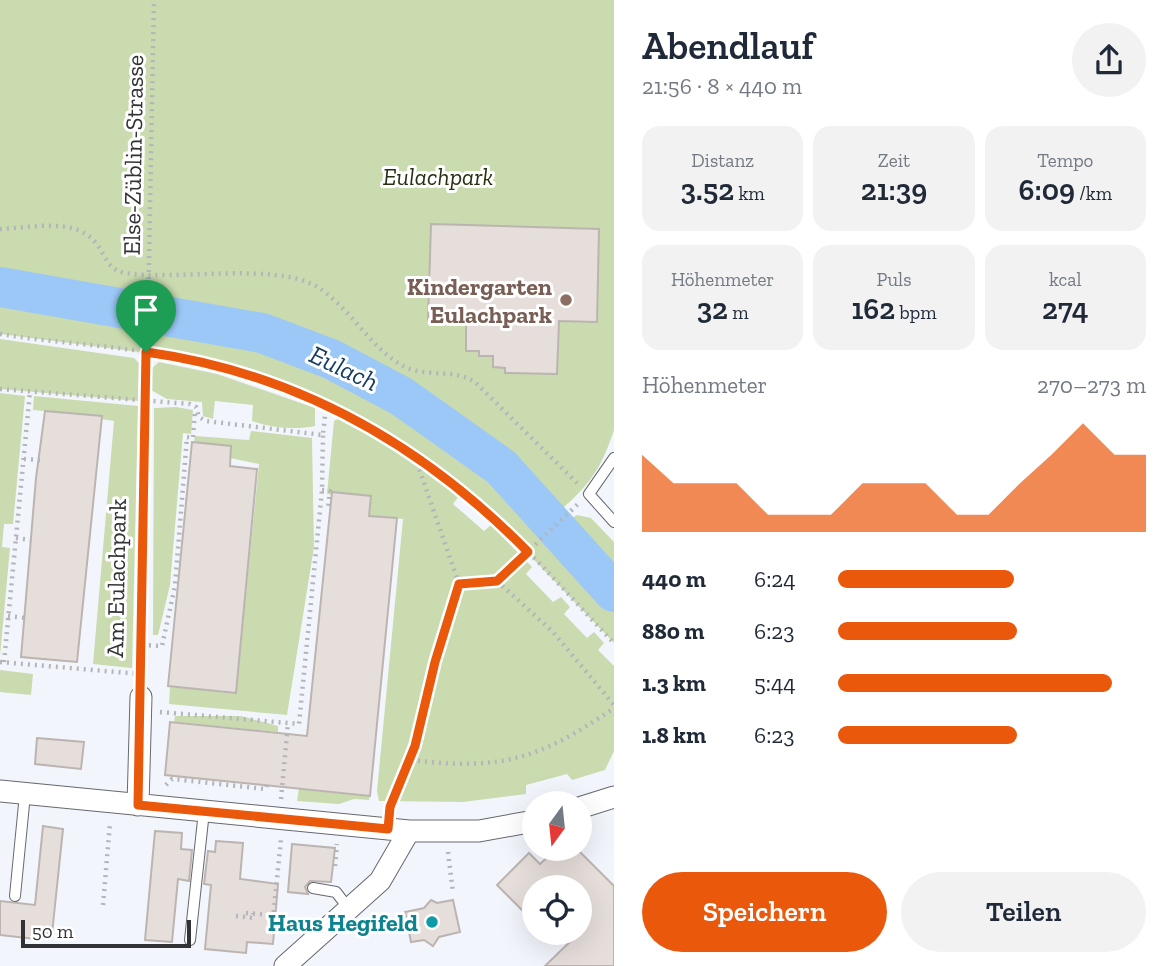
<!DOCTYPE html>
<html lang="de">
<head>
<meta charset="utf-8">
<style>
  :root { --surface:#fff; --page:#f2f2f3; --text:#1f2937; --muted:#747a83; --accent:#ea580c }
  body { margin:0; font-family:"Zilla Slab",serif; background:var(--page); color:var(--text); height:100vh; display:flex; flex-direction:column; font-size:26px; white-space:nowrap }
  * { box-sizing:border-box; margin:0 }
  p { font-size:23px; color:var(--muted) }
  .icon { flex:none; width:38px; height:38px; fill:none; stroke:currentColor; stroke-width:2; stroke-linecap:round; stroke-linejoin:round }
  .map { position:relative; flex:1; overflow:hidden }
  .sheet { display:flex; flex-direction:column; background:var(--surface); width:560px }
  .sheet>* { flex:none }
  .needle { width:46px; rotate:195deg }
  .controls { position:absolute; left:522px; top:791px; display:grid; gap:14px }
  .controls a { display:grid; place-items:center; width:70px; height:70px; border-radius:50%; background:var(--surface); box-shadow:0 7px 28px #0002; font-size:35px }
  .scale { position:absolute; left:21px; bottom:18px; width:170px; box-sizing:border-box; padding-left:7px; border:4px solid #313235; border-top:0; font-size:19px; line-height:24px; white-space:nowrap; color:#313235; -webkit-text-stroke:5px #fff; paint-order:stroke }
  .pin { position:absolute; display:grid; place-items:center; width:60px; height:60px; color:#fff; margin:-72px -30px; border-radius:50% 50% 50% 0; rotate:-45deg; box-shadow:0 0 7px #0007 }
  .pin .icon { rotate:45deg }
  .round { display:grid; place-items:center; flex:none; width:74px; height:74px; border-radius:37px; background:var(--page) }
  .summary { display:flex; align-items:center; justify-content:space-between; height:119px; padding:0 28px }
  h1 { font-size:38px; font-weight:600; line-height:52px }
  .stats { display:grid; grid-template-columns:repeat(3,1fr); gap:10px; height:119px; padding:7px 28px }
  .stats div { display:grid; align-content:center; border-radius:18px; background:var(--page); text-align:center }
  .stats b { font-size:30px; font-weight:600 }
  .stats small { font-size:19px; font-weight:400 }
  .stats p { font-size:19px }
  .chart { height:196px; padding:14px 28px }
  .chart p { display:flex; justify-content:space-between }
  .chart svg { width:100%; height:126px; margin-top:7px; fill:var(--accent); opacity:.7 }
  .action { display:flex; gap:14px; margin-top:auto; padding:14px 28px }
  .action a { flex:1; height:80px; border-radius:42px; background:var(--accent); color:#fff; font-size:28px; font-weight:600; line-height:80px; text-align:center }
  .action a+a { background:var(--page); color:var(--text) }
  ul { padding:0 28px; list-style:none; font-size:23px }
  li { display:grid; grid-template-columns:112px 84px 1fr; align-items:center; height:52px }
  li i { height:18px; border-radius:9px; background:var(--accent) }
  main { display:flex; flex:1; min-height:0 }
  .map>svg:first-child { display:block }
  .green { fill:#cadbaf }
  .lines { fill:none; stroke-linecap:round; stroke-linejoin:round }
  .river { stroke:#9cc8f7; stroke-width:40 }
  .building { fill:#e6deda; stroke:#bcb4b1; stroke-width:2 }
  .service-casing { stroke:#67686f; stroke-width:12 }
  .minor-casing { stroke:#67686f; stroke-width:23 }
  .path { stroke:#b4b5bb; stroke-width:4.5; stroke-dasharray:2 5; stroke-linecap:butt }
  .service { stroke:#fff; stroke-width:10 }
  .minor { stroke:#fff; stroke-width:21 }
  .route-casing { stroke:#fff; stroke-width:14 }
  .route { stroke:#ea580c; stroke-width:9 }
  .education-dot { fill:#8d6e63; stroke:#fff; stroke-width:2.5 }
  .culture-dot { fill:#0f9aa8; stroke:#fff; stroke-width:2.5 }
  .labels { text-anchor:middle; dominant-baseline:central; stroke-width:6; stroke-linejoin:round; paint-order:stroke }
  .street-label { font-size:24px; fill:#313235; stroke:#fff }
  .park-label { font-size:24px; font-style:italic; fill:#273111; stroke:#fff }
  .education-label { font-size:24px; font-weight:bold; fill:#785e54; stroke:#fff; text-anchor:end }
  .culture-label { font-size:24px; font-weight:bold; fill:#0d838f; stroke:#fff; text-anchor:end }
  .water-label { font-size:26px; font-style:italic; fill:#153c62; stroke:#fff }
</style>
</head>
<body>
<main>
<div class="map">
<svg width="614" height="966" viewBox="0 0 614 966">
  <rect width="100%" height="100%" fill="#f3f5fc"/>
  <path class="green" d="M0 0H614V430C602 466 592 482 563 508L572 518 577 515 591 518 614 542V643L488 512 414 454 350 415 303 395 185 358 0 334Z
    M0 339 134 358 139 363 138 401 0 389Z
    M159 362 217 374 315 408V426C295 430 272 428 252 421L253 405 215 401 213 419 203 416 202 402 167 399 151 390 152 368Z
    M0 393 25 396 13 524H4L2 547 10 548 0 656Z
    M34 396 138 406 132 668 93 664 114 421 101 419V416L33 410Z
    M176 407 193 410 191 434 183 433 170 585 158 635H153L154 408Z
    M338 419 368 432 459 496 453 504 484 531 491 525 532 567 526 574 553 602 561 597 570 607 564 614 587 638 594 632 604 643 598 650 614 666V751L605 770 572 780 567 774 526 785V794L463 802 379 801 377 791 403 519 369 516 370 499 327 494 334 421Z
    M251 431 312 438 314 547 287 715 169 704 170 687 236 692 259 464 230 458V446L194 442 195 436 249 440Z
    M0 670 33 674 31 695 0 692Z
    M175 716H241L278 726V732L174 722Z
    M299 788 370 796 369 800 354 799 339 804 297 801Z"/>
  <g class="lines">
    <path class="river" d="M0 287 262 333 331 359 401 396 501 467 614 592"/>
  </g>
  <path class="building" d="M431 224 599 229 597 322 559 321 557 374 505 373V368L493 367V356H479V351H466V322L428 320Z
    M45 411 102 416 77 662 21 657 36 478Z
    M192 442 231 446 230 466 257 469 236 693 168 686Z
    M332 492 371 496 369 516 397 518 370 796 165 775 170 722 307 736Z
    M37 738 84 742 81 769 35 764Z
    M43 826 63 829 52 934 36 932 35 939 0 935V901L35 905Z
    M155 831 182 833 181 849 192 850 189 881 178 879 172 942 145 940Z
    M216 841 243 843 240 879 278 884 273 944 247 942 246 953 205 949 211 885 204 884 208 851 215 852Z
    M292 844 335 848 331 882 310 881 305 887 308 894 288 892Z
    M556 849H577L614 886V966H545L579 933V887H534V902L524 912 497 885 529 853 540 864Z
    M431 900 437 903 453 900 460 932 439 937 433 946 424 940 411 942 405 912 424 908Z"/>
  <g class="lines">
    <g class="service-casing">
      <path id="service" d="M614 458 589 494 614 522
        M313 888 336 892 349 909
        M15 896 25 794
        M190 940 204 811"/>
    </g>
    <g class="minor-casing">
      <path id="minor" d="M0 791 409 831H479L534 821
        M138 805 141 697
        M579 808 614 797
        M285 966 380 881 409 831"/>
    </g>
    <path class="path" d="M0 229C29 228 74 217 95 242 106 255 106 268 124 273 176 281 273 262 316 286 349 306 369 347 403 366 426 378 453 368 475 382L578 484
      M0 334C61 344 124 346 184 358 296 381 405 435 489 513 533 554 573 600 614 643
      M0 389 190 404 196 407 199 417 206 421 323 435 326 405
      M24 459 40 460
      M322 490 330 491 328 509
      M16 538 31 540
      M497 581 553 632 614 705
      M459 584 497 581 578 504
      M8 616 25 618
      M142 645 162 646 175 586 187 437 193 438 195 410
      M0 662 140 674
      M4 662 30 392
      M141 678 154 0
      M160 712 299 724 322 490 323 435
      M411 760C501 771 540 759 614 708
      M166 785 172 779 266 789 267 785
      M281 799 288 723
      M389 811 415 746 435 662 459 584 414 454
      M448 852 453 893
      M335 866 337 844
      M103 905 110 823
      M246 913 273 915
      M236 916 253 918V913
      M273 919 281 839"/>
    <use href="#service" class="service"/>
    <use href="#minor" class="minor"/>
  </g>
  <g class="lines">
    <g class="route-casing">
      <path id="route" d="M146 352C297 373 422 444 528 552L497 581 459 584 435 662 415 746 390 807 388 829 138 805Z"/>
    </g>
    <use href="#route" class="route"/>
  </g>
  <circle class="education-dot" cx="566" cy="300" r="7"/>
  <circle class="culture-dot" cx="432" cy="922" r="7"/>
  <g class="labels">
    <g class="street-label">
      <text transform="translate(133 155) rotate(-89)">Else-Züblin-Strasse</text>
      <text transform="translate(116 578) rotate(-89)">Am Eulachpark</text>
    </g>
    <g class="park-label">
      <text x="438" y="176">Eulachpark</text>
    </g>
    <g class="education-label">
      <text x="552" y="286">Kindergarten<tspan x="552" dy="28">Eulachpark</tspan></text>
    </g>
    <g class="culture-label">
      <text x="418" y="922">Haus Hegifeld</text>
    </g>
    <g class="water-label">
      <text transform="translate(344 368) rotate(25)">Eulach</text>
    </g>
  </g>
</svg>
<div class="controls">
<a><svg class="needle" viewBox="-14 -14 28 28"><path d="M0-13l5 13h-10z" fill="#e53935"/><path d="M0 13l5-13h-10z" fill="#747a83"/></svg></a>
<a><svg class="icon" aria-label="locate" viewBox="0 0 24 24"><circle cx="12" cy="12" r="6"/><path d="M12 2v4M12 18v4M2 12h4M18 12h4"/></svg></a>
</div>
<div class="scale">50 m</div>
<div class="pin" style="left:146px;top:352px;background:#1e9e55"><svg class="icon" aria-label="arrive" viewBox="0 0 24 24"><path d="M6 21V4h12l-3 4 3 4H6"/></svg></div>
</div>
<section class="sheet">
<div class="summary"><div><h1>Abendlauf</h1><p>21:56 · 8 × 440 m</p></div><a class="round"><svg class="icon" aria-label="share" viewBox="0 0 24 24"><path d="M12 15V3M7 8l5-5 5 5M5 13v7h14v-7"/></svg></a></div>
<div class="stats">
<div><p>Distanz</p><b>3.52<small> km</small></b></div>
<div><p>Zeit</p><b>21:39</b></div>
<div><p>Tempo</p><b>6:09<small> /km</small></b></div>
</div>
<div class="stats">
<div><p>Höhenmeter</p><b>32<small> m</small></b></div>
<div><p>Puls</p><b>162<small> bpm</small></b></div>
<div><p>kcal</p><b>274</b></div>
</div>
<div class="chart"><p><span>Höhenmeter</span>270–273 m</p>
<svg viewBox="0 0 160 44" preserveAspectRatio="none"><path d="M0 44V17L10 27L20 27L30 27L40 38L50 38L60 38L70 27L80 27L90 27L100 38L110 38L120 27L130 17L140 6L150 17L160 17V44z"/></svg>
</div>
<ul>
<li><b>440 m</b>6:24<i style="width:57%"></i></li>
<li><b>880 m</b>6:23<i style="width:58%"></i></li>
<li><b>1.3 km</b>5:44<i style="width:89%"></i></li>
<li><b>1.8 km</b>6:23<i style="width:58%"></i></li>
</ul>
<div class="action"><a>Speichern</a><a>Teilen</a></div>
</section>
</main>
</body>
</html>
